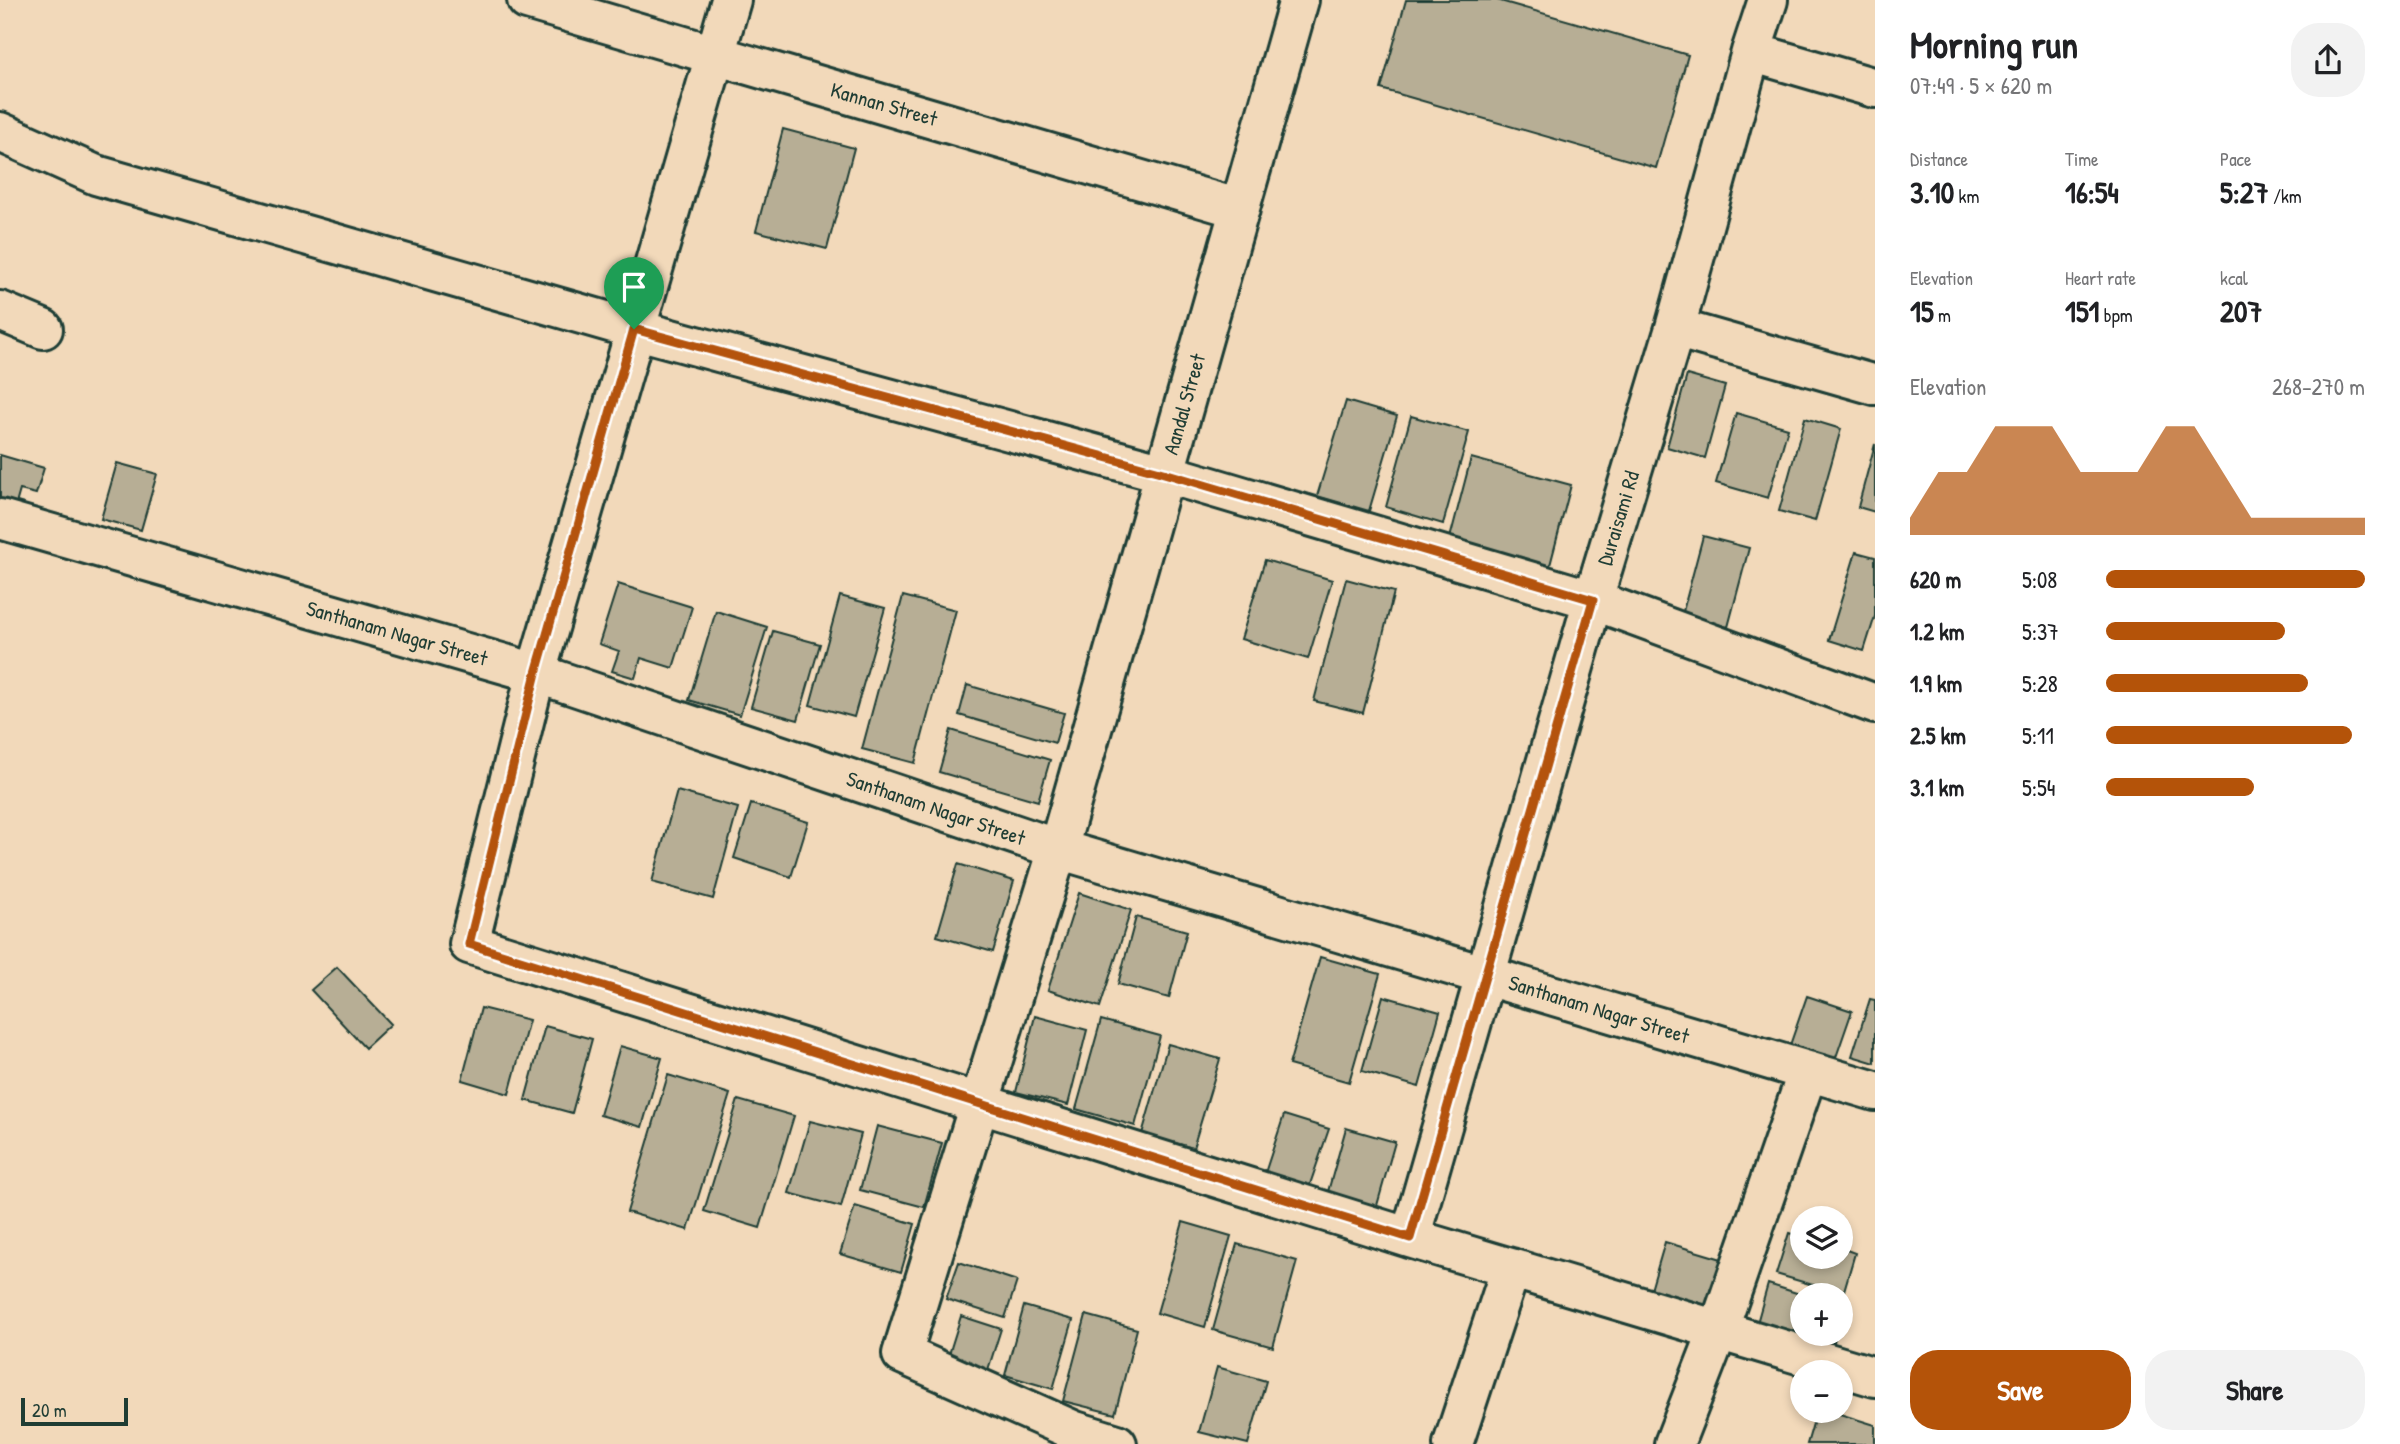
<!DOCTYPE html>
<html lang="en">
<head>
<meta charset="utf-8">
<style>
  :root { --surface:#fff; --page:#f2f2f2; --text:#202124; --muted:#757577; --accent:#b45309 }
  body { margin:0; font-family:"Patrick Hand",sans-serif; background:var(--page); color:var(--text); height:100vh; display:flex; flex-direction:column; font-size:26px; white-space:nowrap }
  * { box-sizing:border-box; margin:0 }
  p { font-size:23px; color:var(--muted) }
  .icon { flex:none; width:38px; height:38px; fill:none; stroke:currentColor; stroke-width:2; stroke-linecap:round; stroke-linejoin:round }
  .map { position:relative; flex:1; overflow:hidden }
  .panel { display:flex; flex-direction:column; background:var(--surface); width:525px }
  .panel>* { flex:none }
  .controls { position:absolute; left:1790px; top:1206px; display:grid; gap:14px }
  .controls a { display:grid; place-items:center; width:63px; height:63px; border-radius:50%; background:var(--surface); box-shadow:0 4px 10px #0003; font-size:35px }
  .scale { position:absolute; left:21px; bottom:18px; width:107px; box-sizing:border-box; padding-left:7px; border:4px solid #1f3d34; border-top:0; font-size:19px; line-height:24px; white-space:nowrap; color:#1f3d34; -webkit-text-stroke:5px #f2d9ba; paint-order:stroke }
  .pin { position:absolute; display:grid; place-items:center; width:60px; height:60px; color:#fff; margin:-72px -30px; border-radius:50% 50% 50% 0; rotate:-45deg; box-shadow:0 0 7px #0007 }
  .pin .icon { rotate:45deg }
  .round { display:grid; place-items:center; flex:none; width:74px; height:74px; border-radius:28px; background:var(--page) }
  .summary { display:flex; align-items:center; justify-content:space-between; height:119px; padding:0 35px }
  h1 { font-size:38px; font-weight:700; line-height:52px }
  .metrics { display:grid; grid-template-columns:repeat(3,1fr); gap:10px; height:119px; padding:7px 35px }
  .metrics div { display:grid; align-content:center }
  .metrics b { font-size:30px; font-weight:700 }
  .metrics small { font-size:19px; font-weight:400 }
  .metrics p { font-size:19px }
  .chart { height:196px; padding:14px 35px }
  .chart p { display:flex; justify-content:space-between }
  .chart svg { width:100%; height:126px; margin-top:7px; fill:var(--accent); opacity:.7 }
  .action { display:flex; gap:14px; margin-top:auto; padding:14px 35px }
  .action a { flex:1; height:80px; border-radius:28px; background:var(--accent); color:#fff; font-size:28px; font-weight:700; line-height:80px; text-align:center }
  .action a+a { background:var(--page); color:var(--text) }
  ul { padding:0 35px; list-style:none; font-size:23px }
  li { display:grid; grid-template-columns:112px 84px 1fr; align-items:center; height:52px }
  li i { height:18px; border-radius:9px; background:var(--accent) }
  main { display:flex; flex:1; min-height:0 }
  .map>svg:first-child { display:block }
  .building { fill:#b7ae95; stroke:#1f3d34; stroke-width:2 }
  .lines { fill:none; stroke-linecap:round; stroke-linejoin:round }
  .street-casing { stroke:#1f3d34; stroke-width:44 }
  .street { stroke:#f2d9ba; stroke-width:38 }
  .route-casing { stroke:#fff; stroke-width:14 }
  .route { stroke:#b45309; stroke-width:9 }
  .labels { text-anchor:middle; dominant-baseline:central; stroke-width:5; stroke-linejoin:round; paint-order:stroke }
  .street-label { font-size:21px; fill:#1f3d34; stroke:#f2d9ba }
</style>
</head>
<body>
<main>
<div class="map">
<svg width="1875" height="1444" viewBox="0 0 1875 1444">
  <rect width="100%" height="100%" fill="#f2d9ba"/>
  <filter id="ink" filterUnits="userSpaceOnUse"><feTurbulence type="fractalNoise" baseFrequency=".0143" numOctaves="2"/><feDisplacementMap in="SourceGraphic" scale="14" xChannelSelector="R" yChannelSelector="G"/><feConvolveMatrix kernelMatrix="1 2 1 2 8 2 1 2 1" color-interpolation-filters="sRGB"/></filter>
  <g filter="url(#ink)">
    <path class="building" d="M1406 0H1497L1688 55 1656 168 1381 89Z
      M783 129 854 148 827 249 756 231Z
      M1687 375 1725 386 1705 458 1667 447Z
      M1346 401 1397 416 1369 511 1317 496Z
      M1736 413 1788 428 1768 498 1716 483Z
      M1411 416 1469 432 1443 524 1386 507Z
      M1805 418 1841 429 1815 521 1779 511Z
      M1875 444V512L1858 507Z
      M0 455 44 468 36 494 20 490 16 504 0 499Z
      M1471 458 1571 485 1549 569 1449 542Z
      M117 463 157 474 141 530 101 519Z
      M1703 536 1749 548 1728 627 1682 615Z
      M1856 552 1875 557V616L1864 651 1829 640Z
      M1265 560 1332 580 1308 659 1241 639Z
      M1346 579 1394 592 1363 713 1314 701Z
      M618 584 692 607 673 668 641 658 635 678 612 671 619 651 599 644Z
      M840 596 885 608 854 717 810 705Z
      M903 596 956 610 915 763 862 749Z
      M716 611 767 627 740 715 689 700Z
      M773 631 820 644 798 720 751 707Z
      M967 685 1064 713 1055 743 959 715Z
      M951 730 1050 760 1038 801 939 772Z
      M677 791 738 808 713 899 652 882Z
      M751 804 808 822 791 877 734 858Z
      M958 864 1014 881 993 952 937 936Z
      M1079 893 1131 910 1100 1007 1048 990Z
      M1136 917 1187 931 1169 998 1118 984Z
      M1320 957 1380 974 1349 1082 1289 1065Z
      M337 967 391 1024 365 1048 311 990Z
      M1383 996 1440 1012 1419 1087 1362 1071Z
      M1807 996 1852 1011 1834 1063 1789 1048Z
      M1870 999 1875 1000V1063L1852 1056Z
      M481 1008 529 1020 509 1094 462 1080Z
      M1035 1016 1087 1030 1068 1105 1016 1092Z
      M1101 1020 1160 1036 1135 1126 1076 1109Z
      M545 1026 592 1039 572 1113 525 1100Z
      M1168 1044 1220 1059 1193 1148 1142 1134Z
      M620 1046 662 1058 642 1127 600 1115Z
      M668 1075 730 1094 688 1230 627 1212Z
      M738 1100 794 1116 760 1228 704 1211Z
      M1284 1115 1329 1129 1308 1190 1264 1176Z
      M810 1121 861 1134 841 1207 789 1193Z
      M877 1126 942 1143 924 1207 860 1190Z
      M1346 1128 1395 1142 1376 1209 1327 1195Z
      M855 1206 915 1224 901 1272 840 1254Z
      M1183 1222 1231 1236 1205 1327 1157 1313Z
      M1789 1233 1802 1237V1256H1841V1248L1855 1253 1843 1294 1776 1274Z
      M1665 1242 1735 1263 1721 1311 1651 1290Z
      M1237 1244 1297 1261 1273 1347 1213 1330Z
      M959 1262 1017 1281 1005 1318 946 1299Z
      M1768 1284 1803 1295 1802 1334H1836L1833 1346 1757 1323Z
      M1024 1306 1073 1320 1053 1389 1005 1375Z
      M1086 1315 1137 1329 1115 1414 1063 1401Z
      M961 1316 1001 1329 986 1376 946 1364Z
      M1217 1367 1266 1381 1248 1444 1199 1432Z
      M1817 1410H1827L1875 1425V1444H1807Z"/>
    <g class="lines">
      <g class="street-casing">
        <path id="street" d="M527 0 1240 209
          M731 0 536 673 469 944 1410 1238 1875 1377
          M1751 52 1875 88
          M0 132 96 175 634 329 1164 473 1593 600 1875 704
          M0 311 43 329
          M1675 328 1875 385
          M0 519 536 673 1058 849 1875 1091
          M1410 1238 1593 600 1675 328 1751 52 1768 0
          M1075 1431 1117 1444
          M1076 1444 1075 1431 902 1354 1058 849 1299 0
          M1453 1444 1511 1268
          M1674 1444 1718 1331 1808 1071"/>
      </g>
      <use href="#street" class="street"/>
    </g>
  </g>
  <g class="lines" filter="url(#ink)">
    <g class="route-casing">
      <path id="route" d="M634 329 1164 473 1593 600 1410 1238 469 944 536 673Z"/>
    </g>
    <use href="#route" class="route"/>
  </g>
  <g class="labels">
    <g class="street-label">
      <text transform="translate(884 104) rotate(16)">Kannan Street</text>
      <text transform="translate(1184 404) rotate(-74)">Aandal Street</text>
      <text transform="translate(1618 518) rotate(-73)">Duraisami Rd</text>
      <text transform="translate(397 633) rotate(16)">Santhanam Nagar Street</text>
      <text transform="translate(936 808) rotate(19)">Santhanam Nagar Street</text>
      <text transform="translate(1599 1009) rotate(17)">Santhanam Nagar Street</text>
    </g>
  </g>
</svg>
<div class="controls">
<a><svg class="icon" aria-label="layers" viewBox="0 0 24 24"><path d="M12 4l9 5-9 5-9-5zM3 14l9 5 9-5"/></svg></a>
<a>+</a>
<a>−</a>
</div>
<div class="scale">20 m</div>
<div class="pin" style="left:634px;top:329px;background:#1e9e55"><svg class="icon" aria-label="arrive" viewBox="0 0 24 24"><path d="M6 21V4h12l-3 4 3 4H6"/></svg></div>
</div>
<section class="panel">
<div class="summary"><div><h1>Morning run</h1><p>07:49 · 5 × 620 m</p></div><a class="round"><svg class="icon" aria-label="share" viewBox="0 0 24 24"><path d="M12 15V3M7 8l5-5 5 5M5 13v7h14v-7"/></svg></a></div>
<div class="metrics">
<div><p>Distance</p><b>3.10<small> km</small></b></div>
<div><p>Time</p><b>16:54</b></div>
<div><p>Pace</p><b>5:27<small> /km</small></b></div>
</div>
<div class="metrics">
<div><p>Elevation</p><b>15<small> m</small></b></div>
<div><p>Heart rate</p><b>151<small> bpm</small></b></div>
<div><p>kcal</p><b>207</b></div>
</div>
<div class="chart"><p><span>Elevation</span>268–270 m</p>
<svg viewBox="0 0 160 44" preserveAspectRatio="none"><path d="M0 44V38L10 22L20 22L30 6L40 6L50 6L60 22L70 22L80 22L90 6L100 6L110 22L120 38L130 38L140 38L150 38L160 38V44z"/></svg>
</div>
<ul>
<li><b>620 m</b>5:08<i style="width:100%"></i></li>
<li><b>1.2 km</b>5:37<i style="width:69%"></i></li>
<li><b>1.9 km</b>5:28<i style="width:78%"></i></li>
<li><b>2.5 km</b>5:11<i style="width:95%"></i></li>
<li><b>3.1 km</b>5:54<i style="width:57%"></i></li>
</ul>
<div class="action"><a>Save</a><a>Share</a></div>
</section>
</main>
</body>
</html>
